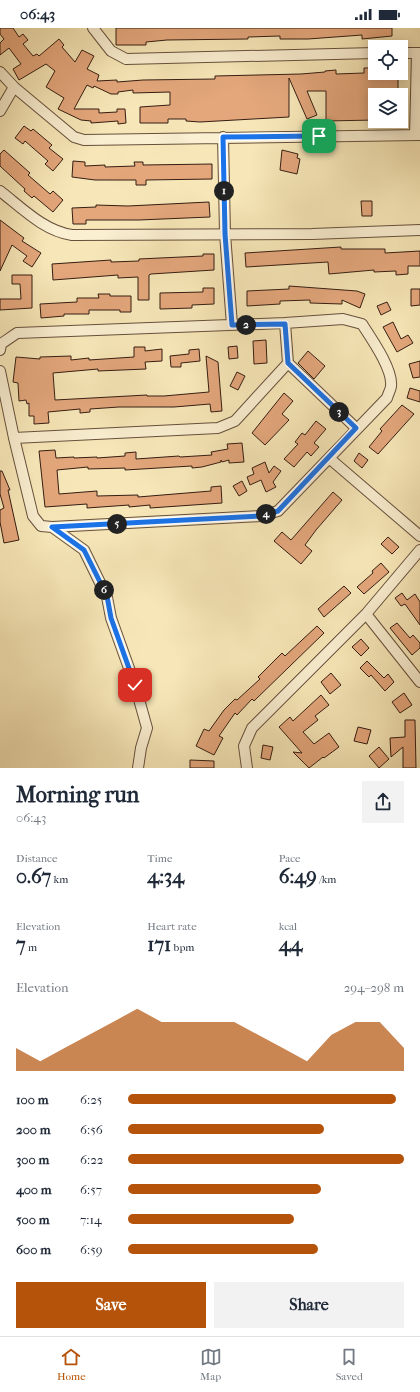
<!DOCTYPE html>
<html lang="en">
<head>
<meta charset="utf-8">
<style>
  :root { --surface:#fff; --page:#f2f2f3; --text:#1f2937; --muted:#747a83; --line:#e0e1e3; --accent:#b45309 }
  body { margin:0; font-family:"IM FELL French Canon",serif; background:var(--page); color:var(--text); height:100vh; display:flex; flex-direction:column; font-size:15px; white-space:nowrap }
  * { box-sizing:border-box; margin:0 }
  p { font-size:13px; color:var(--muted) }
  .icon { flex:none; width:22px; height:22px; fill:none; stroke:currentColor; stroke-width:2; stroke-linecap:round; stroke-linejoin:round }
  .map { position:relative; height:740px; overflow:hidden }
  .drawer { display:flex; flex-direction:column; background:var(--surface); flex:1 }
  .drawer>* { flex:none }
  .controls { position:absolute; left:368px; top:12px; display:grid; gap:8px }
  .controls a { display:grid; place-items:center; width:40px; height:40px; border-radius:0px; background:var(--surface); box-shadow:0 2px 10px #0003; font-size:20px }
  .pin { position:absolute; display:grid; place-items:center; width:34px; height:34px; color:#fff; margin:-17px; border-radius:8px; box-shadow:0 2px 6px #0006 }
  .km { position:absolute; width:20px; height:20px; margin:-10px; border-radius:50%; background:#222; color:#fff; font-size:11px; line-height:20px; text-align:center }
  .round { display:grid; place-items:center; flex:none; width:42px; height:42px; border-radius:0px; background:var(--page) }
  .head { display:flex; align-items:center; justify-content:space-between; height:68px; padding:0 16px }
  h1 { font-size:22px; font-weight:700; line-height:30px }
  .figures { display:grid; grid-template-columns:repeat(3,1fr); gap:6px; height:68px; padding:4px 16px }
  .figures div { display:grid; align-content:center }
  .figures b { font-size:20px; font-weight:700 }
  .figures small { font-size:11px; font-weight:400 }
  .figures p { font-size:11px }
  .chart { height:112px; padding:8px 16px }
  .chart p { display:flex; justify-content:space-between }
  .chart svg { width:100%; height:72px; margin-top:4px; fill:var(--accent); opacity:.7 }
  .action { display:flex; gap:8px; margin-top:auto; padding:8px 16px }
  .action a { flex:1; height:46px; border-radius:0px; background:var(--accent); color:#fff; font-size:16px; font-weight:700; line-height:46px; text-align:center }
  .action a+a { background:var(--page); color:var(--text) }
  ul { padding:0 16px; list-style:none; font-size:13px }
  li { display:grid; grid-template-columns:64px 48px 1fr; align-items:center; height:30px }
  li i { height:10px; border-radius:5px; background:var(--accent) }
  .status { display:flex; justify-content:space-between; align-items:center; height:28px; padding:0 20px; background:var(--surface); direction:ltr }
  .status svg { height:11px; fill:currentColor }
  .dock { display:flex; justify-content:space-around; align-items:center; height:56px; border-top:1px solid var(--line); background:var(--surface); font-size:11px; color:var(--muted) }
  .dock a { display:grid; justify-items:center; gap:2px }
  .dock .active { color:var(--accent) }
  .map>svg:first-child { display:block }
  .building { fill:#e4a77c; stroke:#351d12 }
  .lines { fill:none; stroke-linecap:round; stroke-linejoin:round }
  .minor-casing { stroke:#66503c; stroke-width:12 }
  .minor { stroke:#faefd1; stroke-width:10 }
  .route-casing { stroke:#fff; stroke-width:8 }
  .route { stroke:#1a73e8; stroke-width:5 }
</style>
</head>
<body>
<div class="status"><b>06:43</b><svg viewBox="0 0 49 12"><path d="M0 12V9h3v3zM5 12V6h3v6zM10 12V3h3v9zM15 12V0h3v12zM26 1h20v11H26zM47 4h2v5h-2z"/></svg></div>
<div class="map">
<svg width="420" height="740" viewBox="0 0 420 740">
  <rect width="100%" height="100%" fill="#f7e7b8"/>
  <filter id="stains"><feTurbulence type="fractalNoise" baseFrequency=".005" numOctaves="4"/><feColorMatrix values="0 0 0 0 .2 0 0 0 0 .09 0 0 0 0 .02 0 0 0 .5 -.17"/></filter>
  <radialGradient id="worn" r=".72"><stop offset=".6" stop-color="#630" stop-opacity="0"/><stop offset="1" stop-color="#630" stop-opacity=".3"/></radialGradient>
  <path class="building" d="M0 0H13L19 9 23 6 28 12 23 16 33 28 37 26 39 28 59 11 64 17 62 19 75 34 82 22 94 28 87 41 99 47 97 53 117 52V54L143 52 215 51V48L301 46 325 44V43L336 42V46L364 45V40H375V45H398V62L375 63V92L326 93V63H307L317 87 307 91 289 50V89L200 94 186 93V91H168V95H140V79L170 77V64L133 65V62L118 64V66H111L94 58 93 60 87 57 74 81H99V85L117 84V81H125L126 95 118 96V93L91 95V93L81 92 58 81 64 70 46 59 55 43 46 36 19 52 13 41 21 36 9 20 0 27V15L4 11 0 6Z
    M116 0H392V8L362 11V7L308 11H280V8L248 9V11L167 12 146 14V17H116Z
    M24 98 31 103 33 101 52 117 49 120 63 131 53 143 45 136 48 133 25 113 23 116 15 110Z
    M4 122 30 145 28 147 50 166 53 163 63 172 53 184 34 168 32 170 24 163 25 161 0 138V126Z
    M282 122 298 126 297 130 300 131 297 146 280 142Z
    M73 133 85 134V138L105 137V139L135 138 134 134H143V137L212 136V151L146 152V157H136V152H95L72 149Z
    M361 173H372V188H362Z
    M209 174 210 189 139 192H86V196H73L72 180 96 179V177L128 178Z
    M0 192 24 210 22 213 41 225 32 239 23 233 27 228 12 217 0 243Z
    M341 219V221H385V225L420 223V238H408V246L396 247V243L374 244V242L329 246 328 234 246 239 245 225Z
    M203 226H214V242L151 246 149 247V272H138V249L118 250V247L53 252 52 236 111 232V234L139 233V231L160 230 203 228Z
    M12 247H32V280L0 282V271H21L20 256H12Z
    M289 258 357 263 365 266 360 280 342 272V276L310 275V272L280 273V276L247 278V263L289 261Z
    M203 260H214V276L192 277V280L160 281V265L203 264Z
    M411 261H420V277L411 278Z
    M98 266H110V268H131V284H120V282H89V286H64V288L41 290 40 276 77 274V270H99Z
    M387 274 391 282 381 287 377 278Z
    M393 294 401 311 408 307 413 315 397 324 383 299Z
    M266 312 267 335 254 336 253 313Z
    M237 318 238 330 229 331 228 319Z
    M134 319H145V323L162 321V333L145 334 146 341 98 343V341L53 345 55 372 147 367V368H164L209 364 206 328 218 334 222 383 211 384 210 376 174 379H119L90 381V384L80 385V381L48 384 49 395 34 396V388H29V375L27 376 26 372 19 373 18 355 13 354 16 329 40 331V329L71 328V332L89 330V332L134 329Z
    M199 321 200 333 181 335V339H171L170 328 189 326V322Z
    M308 323 325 338 314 351 298 335Z
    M420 333V349L413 350 409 336Z
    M237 344 245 348 238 362 230 358Z
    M410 360 420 363V374L407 370Z
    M284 365 293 373 282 386 289 392 265 417 252 405Z
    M402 377 414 386 378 426 369 419 382 403 380 401Z
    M316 393 326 401 314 415 319 419 311 428 307 424 294 439 284 431 298 416 295 414 302 405 305 407Z
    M242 415 244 434 229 435V432L222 434 221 432V434L202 439 192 440V438L125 442V440L88 441V439L57 442 59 466 97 463V468L138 467V469L211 463V459L221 458 222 475 150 480V477L129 479V477L87 480V476L45 479 39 423 55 422 56 430 74 429V430L97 429V430L125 428V425L136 424V431L179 428 180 429 212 427 211 424 228 421 227 416Z
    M359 425 368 432 362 440 354 433Z
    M265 434 269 445 274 438 281 443 273 454 276 459 266 464 261 452 250 457 247 449 254 446 252 440Z
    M0 443H2L10 462H8L19 512 4 515 0 494V482L4 480 0 466Z
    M242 453 247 463 239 468 233 458Z
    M333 464 342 472 316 502 305 517 312 523 301 536 274 513 282 504 291 512Z
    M388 509 399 519 392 526 381 516Z
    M381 535 389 544 364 566 357 559 373 545 372 543Z
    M344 558 351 565 324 589 318 581Z
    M402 565 407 572 415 566 420 574V597L405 576 401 578 395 570Z
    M397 595 410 610 413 607 420 615V620L412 627 390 600Z
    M317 598 324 605 254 673 252 671 237 687 235 685 219 708 223 710 214 727 196 718 204 701 209 703 224 682 235 671 237 672 260 651 258 649 282 625 285 628Z
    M361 611 369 620 361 628 352 619Z
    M367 633 384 650 388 646 394 654 385 663 371 647 369 649 360 640Z
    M331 645 341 657 330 666 321 654Z
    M404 665 412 677 400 685 392 674Z
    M321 667 329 677 315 688 318 692 303 704 314 716 329 705 339 719 324 730 323 729 309 740 293 724 302 725 279 699 290 689 293 693Z
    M405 692H415L416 740H403V719L391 729 390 710 405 709Z
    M358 699 371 702 367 716 354 713Z
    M263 717 273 719 270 732 261 730Z
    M379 719 389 731 379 740 369 728Z
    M190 732 214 733V740H190Z"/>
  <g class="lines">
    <g class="minor-casing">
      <path id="minor" d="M93 0 111 23 126 31 375 25
        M401 25H420
        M0 44 14 59 74 109 84 112 420 107
        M0 83 14 59
        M415 107 417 25
        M223 109 225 206 232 297
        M0 163C22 180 44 203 72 207L312 206 420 202
        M0 322 1 316 17 305 285 295 288 335 356 400
        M0 343 14 410 33 488 41 498 52 499 261 488 278 483 387 370C388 366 391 361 391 358 393 341 371 310 362 296L343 291 285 295
        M14 410 218 400 235 393 288 335
        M329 430 420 508
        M52 499 84 522 107 569 111 590 135 657 147 700 141 720 138 740
        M366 586 420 654
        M247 740 244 718 252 700 366 586 420 522"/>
    </g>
    <use href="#minor" class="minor"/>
  </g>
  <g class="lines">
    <g class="route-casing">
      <path id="route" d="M135 657 111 590 107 568 84 522 52 499 261 488 278 483 356 400 288 335 285 296 232 297 225 206 223 109 319 108"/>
    </g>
    <use href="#route" class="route"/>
  </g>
  <rect width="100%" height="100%" filter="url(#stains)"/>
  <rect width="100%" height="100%" fill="url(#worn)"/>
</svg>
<div class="controls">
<a><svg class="icon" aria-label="locate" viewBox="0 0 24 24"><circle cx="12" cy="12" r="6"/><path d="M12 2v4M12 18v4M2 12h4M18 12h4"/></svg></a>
<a><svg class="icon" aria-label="layers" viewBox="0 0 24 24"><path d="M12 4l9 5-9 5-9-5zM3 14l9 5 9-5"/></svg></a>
</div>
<div class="pin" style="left:319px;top:108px;background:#1e9e55"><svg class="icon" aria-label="arrive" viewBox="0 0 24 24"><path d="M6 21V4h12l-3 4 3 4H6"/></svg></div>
<div class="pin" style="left:135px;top:657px;background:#d93025"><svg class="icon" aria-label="check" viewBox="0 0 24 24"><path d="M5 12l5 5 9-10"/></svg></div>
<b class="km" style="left:224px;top:163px">1</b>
<b class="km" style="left:246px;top:297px">2</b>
<b class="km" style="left:339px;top:384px">3</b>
<b class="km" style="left:266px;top:486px">4</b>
<b class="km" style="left:117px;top:496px">5</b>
<b class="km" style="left:104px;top:562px">6</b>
</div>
<section class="drawer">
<div class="head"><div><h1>Morning run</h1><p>06:43</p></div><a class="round"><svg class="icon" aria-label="share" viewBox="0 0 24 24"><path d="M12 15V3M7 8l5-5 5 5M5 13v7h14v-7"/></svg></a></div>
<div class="figures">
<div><p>Distance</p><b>0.67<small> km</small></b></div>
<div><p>Time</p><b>4:34</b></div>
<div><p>Pace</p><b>6:49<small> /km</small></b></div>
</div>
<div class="figures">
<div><p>Elevation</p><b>7<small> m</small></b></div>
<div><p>Heart rate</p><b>171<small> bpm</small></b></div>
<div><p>kcal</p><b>44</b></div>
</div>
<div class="chart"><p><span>Elevation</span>294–298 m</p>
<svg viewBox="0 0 160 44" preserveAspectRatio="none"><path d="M0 44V30L10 38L20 30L30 22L40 14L50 6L60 14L70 14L80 14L90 14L100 22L110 30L120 38L130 22L140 14L150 14L160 30V44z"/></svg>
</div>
<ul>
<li><b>100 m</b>6:25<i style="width:97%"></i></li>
<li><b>200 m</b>6:56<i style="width:71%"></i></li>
<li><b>300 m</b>6:22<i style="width:100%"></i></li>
<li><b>400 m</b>6:57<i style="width:70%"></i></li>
<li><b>500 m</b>7:14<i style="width:60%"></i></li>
<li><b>600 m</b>6:59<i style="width:69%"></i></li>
</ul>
<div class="action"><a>Save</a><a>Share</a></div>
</section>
<nav class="dock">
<a class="active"><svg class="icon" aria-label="home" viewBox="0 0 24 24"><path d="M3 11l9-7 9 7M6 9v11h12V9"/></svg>Home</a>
<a><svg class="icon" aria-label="map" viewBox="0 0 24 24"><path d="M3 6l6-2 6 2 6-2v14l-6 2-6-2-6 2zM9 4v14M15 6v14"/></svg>Map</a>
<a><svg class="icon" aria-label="saved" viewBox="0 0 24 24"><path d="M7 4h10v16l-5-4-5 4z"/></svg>Saved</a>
</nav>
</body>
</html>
